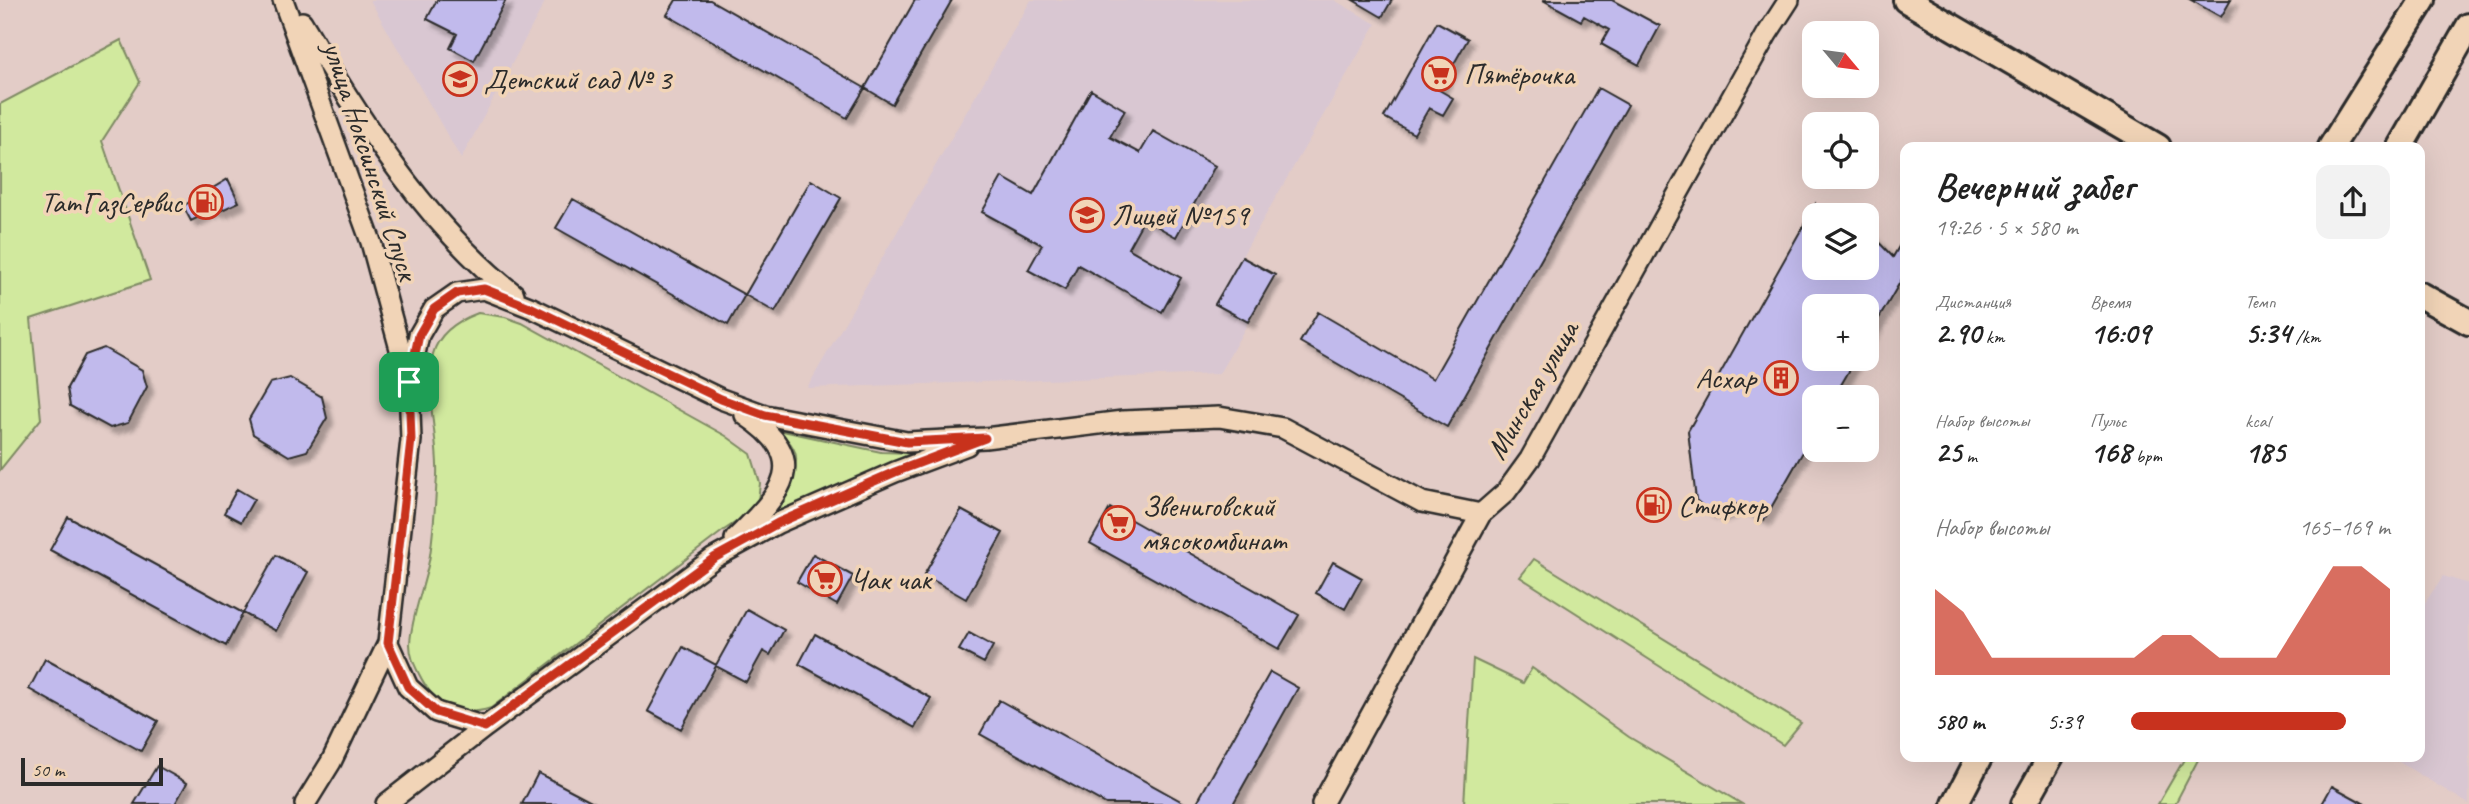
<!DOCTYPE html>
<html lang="ru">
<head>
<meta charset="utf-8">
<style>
  :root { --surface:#fff; --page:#f2f2f2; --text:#222; --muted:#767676; --accent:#c8321e }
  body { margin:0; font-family:Caveat,sans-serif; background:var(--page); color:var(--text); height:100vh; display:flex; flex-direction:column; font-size:26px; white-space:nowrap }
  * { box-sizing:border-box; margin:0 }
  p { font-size:23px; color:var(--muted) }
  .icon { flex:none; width:38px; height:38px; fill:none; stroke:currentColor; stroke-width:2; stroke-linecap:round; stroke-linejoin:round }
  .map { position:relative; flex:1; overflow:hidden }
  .side { position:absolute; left:1900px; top:142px; width:525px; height:620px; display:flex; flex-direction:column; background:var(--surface); border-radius:14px; box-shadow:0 7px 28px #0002 }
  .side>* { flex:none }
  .needle { width:46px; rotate:119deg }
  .fabs { position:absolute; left:1802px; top:21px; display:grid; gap:14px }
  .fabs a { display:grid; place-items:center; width:77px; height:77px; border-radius:14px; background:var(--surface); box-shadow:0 7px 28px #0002; font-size:35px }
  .scale { position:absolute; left:21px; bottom:18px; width:142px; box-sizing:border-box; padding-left:7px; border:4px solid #2b2b2b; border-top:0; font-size:19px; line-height:24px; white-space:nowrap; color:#2b2b2b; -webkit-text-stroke:5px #f1d4b7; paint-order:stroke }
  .pin { position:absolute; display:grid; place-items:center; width:60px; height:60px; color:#fff; margin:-30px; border-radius:14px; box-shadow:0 4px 10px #0006 }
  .round { display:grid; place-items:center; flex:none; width:74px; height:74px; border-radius:14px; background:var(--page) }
  .headline { display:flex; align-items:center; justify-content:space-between; height:119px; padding:0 35px }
  h1 { font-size:38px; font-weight:700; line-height:52px }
  .figures { display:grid; grid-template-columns:repeat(3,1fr); gap:10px; height:119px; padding:7px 35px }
  .figures div { display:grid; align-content:center }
  .figures b { font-size:30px; font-weight:700 }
  .figures small { font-size:19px; font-weight:400 }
  .figures p { font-size:19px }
  .chart { height:196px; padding:14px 35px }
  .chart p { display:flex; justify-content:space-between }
  .chart svg { width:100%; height:126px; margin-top:7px; fill:var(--accent); opacity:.7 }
  ul { padding:0 35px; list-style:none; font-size:23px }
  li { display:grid; grid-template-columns:112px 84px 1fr; align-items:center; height:52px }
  li i { height:18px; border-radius:9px; background:var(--accent) }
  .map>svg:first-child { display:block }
  .built { fill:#d9c7d2 }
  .green { fill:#d1e99e; stroke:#7e8a64; stroke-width:2 }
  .building { fill:#c1baec; stroke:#2b2b2b; stroke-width:2; filter:url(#shadow) }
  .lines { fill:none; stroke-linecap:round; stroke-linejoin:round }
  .minor-casing { stroke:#2b2b2b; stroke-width:24 }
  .major-casing { stroke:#2b2b2b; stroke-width:30 }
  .minor { stroke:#f1d4b7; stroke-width:19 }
  .major { stroke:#f1d4b7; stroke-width:24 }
  .route-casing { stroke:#fff; stroke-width:14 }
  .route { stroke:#c8321e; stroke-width:9 }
  .labels { text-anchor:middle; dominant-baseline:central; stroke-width:7; stroke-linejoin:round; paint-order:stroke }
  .poi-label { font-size:30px; fill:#2b2b2b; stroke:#f1d4b7; text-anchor:start }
  .street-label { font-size:30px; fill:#2b2b2b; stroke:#f1d4b7 }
</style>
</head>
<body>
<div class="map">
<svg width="2469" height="804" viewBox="0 0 2469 804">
  <defs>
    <filter id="shadow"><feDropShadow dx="6" dy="6" stdDeviation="2" flood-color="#0004"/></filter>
  </defs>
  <rect width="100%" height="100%" fill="#e3ccc7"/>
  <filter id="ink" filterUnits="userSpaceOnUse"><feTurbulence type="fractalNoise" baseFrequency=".0143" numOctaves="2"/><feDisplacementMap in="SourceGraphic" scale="14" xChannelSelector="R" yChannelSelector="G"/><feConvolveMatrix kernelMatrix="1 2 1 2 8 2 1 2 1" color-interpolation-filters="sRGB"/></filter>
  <g filter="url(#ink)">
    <path class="built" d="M370 0H546L461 159Z
      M1031 0H1334L1376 24 1242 256 1275 275 1219 374 807 388Z
      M2443 576 2469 584V804L2389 756H2420V610Z"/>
    <path class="green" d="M121 40 140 82 102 141 150 280 31 319 41 419 0 470V104Z
      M478 313 505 317 522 323 726 436 751 454 760 483 758 501 748 514 724 530 491 708C456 719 435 706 419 674 414 664 410 656 410 644 411 618 424 587 429 561 434 533 435 504 437 476 439 439 423 388 433 354 439 332 459 320 478 313Z
      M778 430 881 452 912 453 765 521C776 505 802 472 795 452 792 443 784 436 778 430Z
      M1534 559 1801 723 1783 745 1520 577Z
      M1473 659 1523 683 1532 668 1629 737 1742 804H1464Z
      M2186 756H2200L2175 804H2158Z"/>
    <path class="building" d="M437 0H506L474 61 450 48 457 34 427 19Z
      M676 0H710L865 88 847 118 667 15Z
      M915 0H952L892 104 865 88Z
      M1353 0H1392L1382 17Z
      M1543 0H1612L1660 26 1639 65 1601 44 1609 30 1584 16 1581 21Z
      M2191 0H2231L2221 17Z
      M1437 22 1468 39 1439 90 1453 98 1443 115 1429 108 1414 134 1384 117Z
      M1598 88 1628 105 1447 427 1300 342 1318 312 1433 379Z
      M1091 90 1125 110 1110 137 1140 153 1153 131 1215 166 1176 237 1144 219 1128 248 1181 278 1162 312 1078 265 1065 290 1028 270 1042 245 982 212 1002 177 1033 195Z
      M228 179 239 202 220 211 215 209 191 221 183 206Z
      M811 180 841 198 775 312 745 295Z
      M573 199 745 295 728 325 556 228Z
      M1815 205V268H1867V230L1893 257 1906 234V272L1867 339V306H1815V359H1856L1834 397H1815V431L1764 520 1736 504 1730 511 1722 515 1708 511 1696 500 1688 431Z
      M1242 257 1275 275 1248 322 1215 304Z
      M104 348 142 370 147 387 128 423 110 428 70 406 67 388 85 355Z
      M290 378 322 397 327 418 307 451 289 456 253 434 249 419 270 383Z
      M237 489 254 499 241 522 224 513Z
      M1110 508 1299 615 1279 649 1090 543Z
      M961 510 1003 533 966 599 924 575Z
      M68 517 243 613 226 646 50 550Z
      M813 554 853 576 837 605 797 582Z
      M276 555 308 572 276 631 243 613Z
      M1333 562 1362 578 1345 609 1316 593Z
      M747 609 784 630 770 655 763 651 746 682 716 666 681 729 648 711 683 647 716 665Z
      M969 633 993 646 984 663 959 650Z
      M815 634 931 698 915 728 799 664Z
      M45 659 158 721 141 751 29 689Z
      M1270 672 1298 688 1233 804H1196Z
      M999 700 1186 804H1106L980 734Z
      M157 766 187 783 175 804H134Z
      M538 773 597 804H522Z
      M2332 786 2365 804H2322Z"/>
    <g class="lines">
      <g class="minor-casing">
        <path id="minor" d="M283 0 371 242 409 382 411 440 388 643 331 762 305 804
          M302 22C362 121 422 221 514 294
          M409 382 419 335 434 309 457 293 484 289 532 308 721 399 765 415 907 442 985 438 1123 421 1219 417 1283 428 1422 502 1481 514
          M735 539C780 494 815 461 745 415
          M388 643 408 687 436 712 485 727
          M386 804 485 727 714 558 778 523 895 472 967 445
          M1322 804 1481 514 1506 492 1530 459 1767 34 1789 0"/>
      </g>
      <g class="major-casing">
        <path id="major" d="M1906 0 2158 147
          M2331 147 2423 0
          M2400 147 2469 26
          M2420 295 2469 322
          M1955 804 1980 756
          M2024 804 2051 756"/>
      </g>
      <use href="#minor" class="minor"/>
      <use href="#major" class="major"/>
    </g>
  </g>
  <g class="lines" filter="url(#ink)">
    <g class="route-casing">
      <path id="route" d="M484 289 532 308 721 399 765 415 907 442 985 438 895 472 778 523 714 558 485 727 436 712 408 687 388 643 411 440 409 382 419 335 434 309 457 293Z"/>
    </g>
    <use href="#route" class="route"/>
  </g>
  <defs>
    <g id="supermarket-ring" transform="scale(1.75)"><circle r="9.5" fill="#f1d4b7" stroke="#c8321e" stroke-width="1.5"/><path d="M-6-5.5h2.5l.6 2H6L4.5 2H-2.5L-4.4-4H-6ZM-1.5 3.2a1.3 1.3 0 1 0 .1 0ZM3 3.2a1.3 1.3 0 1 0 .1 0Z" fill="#c8321e"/></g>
    <g id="school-ring" transform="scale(1.75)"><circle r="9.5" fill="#f1d4b7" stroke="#c8321e" stroke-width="1.5"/><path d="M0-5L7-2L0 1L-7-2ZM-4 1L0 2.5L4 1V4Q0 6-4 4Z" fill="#c8321e"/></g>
    <g id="fuel-ring" transform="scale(1.75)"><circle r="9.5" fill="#f1d4b7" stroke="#c8321e" stroke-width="1.5"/><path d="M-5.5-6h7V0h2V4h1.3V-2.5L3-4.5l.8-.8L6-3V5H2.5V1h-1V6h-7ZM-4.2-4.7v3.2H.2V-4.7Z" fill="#c8321e"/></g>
    <g id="building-ring" transform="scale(1.75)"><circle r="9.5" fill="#f1d4b7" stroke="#c8321e" stroke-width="1.5"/><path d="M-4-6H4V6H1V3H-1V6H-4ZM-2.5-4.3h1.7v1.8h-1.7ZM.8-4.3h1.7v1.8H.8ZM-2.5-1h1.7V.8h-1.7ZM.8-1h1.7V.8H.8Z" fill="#c8321e"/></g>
  </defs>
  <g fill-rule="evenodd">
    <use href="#supermarket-ring" x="1439" y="74"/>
    <use href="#school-ring" x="460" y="79"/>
    <use href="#fuel-ring" x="206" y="202"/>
    <use href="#school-ring" x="1087" y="215"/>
    <use href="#building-ring" x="1781" y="378"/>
    <use href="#fuel-ring" x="1654" y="505"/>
    <use href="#supermarket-ring" x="1118" y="523"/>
    <use href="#supermarket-ring" x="825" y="579"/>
  </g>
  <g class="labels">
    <g class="poi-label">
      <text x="1464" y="74">Пятёрочка</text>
      <text x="484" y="79">Детский сад № 3</text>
      <text x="182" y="202" text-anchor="end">ТатГазСервис</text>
      <text x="1112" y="215">Лицей №159</text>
      <text x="1756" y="378" text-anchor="end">Асхар</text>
      <text x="1678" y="505">Стифкор</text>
      <text x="1142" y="506">Звениговский<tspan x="1142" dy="34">мясокомбинат</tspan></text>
      <text x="850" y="579">Чак чак</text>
    </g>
    <g class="street-label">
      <text transform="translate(371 161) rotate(72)">улица Ноксинский Спуск</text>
      <text transform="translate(1532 390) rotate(-60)">Минская улица</text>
    </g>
  </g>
</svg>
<div class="fabs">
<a><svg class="needle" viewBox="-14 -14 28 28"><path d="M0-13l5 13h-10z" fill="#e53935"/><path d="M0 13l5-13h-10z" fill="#767676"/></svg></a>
<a><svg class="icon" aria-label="locate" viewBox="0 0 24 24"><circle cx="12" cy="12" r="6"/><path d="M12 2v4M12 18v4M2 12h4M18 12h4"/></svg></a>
<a><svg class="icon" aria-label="layers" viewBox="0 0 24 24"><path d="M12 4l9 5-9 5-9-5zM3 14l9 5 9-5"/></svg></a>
<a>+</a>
<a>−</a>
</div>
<div class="scale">50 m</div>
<div class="pin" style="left:409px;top:382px;background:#1e9e55"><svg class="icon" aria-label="arrive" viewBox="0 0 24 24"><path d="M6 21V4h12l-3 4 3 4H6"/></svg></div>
<section class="side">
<div class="headline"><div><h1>Вечерний забег</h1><p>19:26 · 5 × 580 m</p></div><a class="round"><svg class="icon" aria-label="share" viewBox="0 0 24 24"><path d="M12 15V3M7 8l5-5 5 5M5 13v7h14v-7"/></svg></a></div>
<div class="figures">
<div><p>Дистанция</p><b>2.90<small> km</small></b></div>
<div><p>Время</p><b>16:09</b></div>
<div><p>Темп</p><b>5:34<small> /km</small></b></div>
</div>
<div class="figures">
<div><p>Набор высоты</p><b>25<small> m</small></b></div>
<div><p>Пульс</p><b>168<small> bpm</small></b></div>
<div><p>kcal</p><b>185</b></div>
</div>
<div class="chart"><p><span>Набор высоты</span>165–169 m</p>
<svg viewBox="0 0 160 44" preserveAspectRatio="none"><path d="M0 44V14L10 22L20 38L30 38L40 38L50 38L60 38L70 38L80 30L90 30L100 38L110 38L120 38L130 22L140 6L150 6L160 14V44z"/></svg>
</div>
<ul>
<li><b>580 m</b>5:39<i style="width:83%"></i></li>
</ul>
</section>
</div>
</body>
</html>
